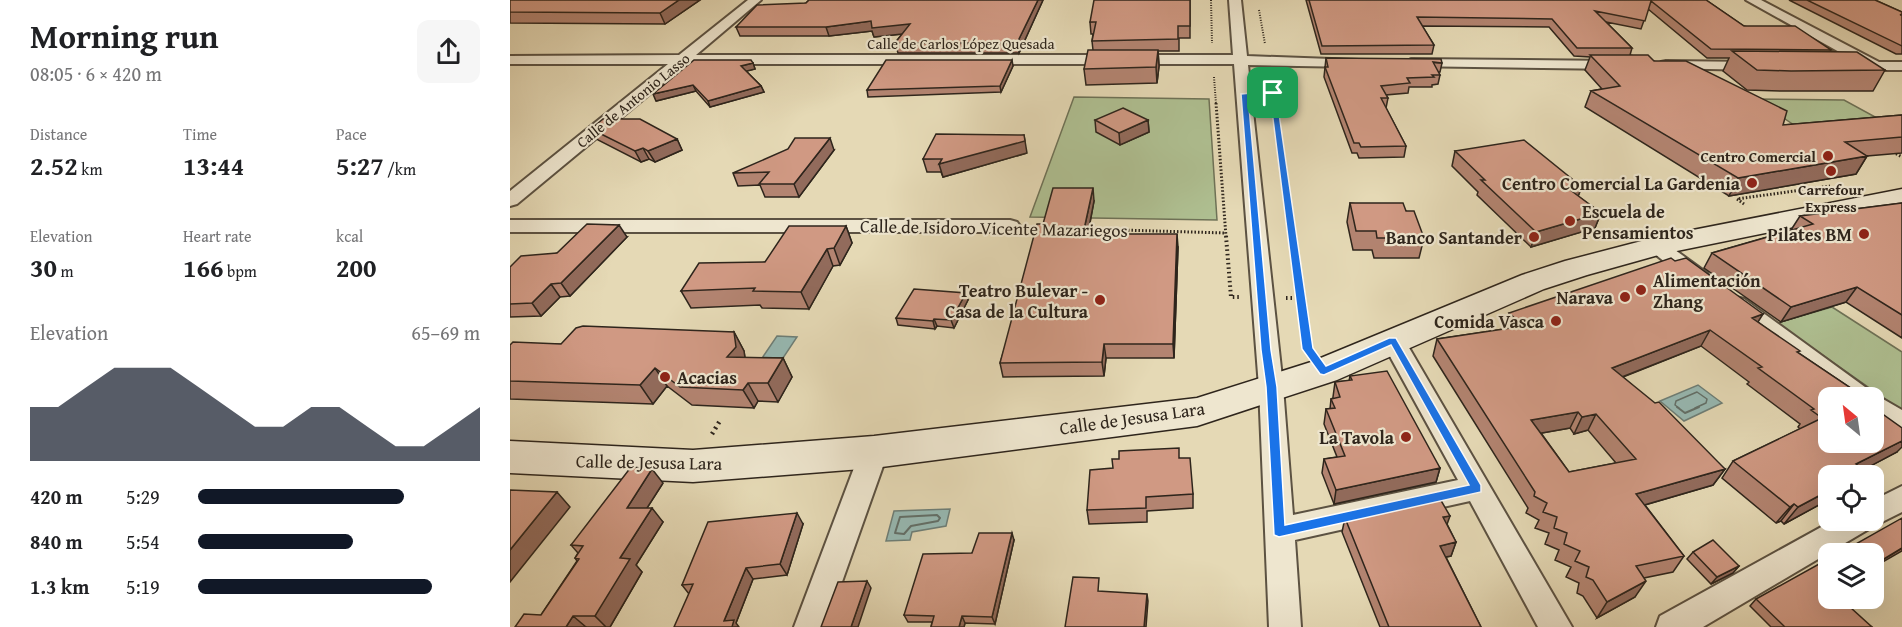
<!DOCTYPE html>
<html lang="en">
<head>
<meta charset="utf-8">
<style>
  :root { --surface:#fff; --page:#f6f6f6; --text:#202124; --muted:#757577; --accent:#111827 }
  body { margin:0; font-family:"Gentium Book Plus",serif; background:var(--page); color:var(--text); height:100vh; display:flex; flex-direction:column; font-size:22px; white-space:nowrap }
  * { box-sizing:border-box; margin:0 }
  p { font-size:20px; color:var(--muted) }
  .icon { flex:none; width:33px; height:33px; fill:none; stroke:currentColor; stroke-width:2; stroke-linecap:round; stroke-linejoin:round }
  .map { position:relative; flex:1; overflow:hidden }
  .drawer { display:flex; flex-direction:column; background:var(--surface); width:510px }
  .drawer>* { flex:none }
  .needle { width:39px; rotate:331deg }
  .controls { position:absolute; left:1308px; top:387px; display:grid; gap:12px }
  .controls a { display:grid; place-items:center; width:66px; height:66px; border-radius:12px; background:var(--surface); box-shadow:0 6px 24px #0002; font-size:30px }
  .pin { position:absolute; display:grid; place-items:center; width:51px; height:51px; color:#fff; margin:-26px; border-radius:12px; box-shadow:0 3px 9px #0006 }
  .round { display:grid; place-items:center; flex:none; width:63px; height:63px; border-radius:12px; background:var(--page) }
  .head { display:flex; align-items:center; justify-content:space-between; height:102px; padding:0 30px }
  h1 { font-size:33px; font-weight:700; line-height:45px }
  .figures { display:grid; grid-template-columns:repeat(3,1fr); gap:9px; height:102px; padding:6px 30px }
  .figures div { display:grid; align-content:center }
  .figures b { font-size:26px; font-weight:700 }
  .figures small { font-size:16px; font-weight:400 }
  .figures p { font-size:16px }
  .chart { height:168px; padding:12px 30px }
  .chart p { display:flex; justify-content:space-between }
  .chart svg { width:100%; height:108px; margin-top:6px; fill:var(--accent); opacity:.7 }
  ul { padding:0 30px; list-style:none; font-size:20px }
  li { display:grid; grid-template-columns:96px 72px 1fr; align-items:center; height:45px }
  li i { height:15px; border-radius:8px; background:var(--accent) }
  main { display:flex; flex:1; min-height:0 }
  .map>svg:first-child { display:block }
  .green { fill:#afc092; stroke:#6e7257; stroke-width:1.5 }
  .water { fill:#97b9b3; stroke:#6d7e77; stroke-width:1.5 }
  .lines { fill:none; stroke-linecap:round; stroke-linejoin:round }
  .shore-far1 { stroke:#626f68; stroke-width:1.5 }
  .shore { stroke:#626f68; stroke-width:2 }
  .lane-casing { stroke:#5c5242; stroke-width:3 }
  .street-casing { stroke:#5c5242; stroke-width:4 }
  .secondary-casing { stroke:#2e251c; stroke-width:3 }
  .path-far3 { stroke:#2e251c; stroke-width:2; stroke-dasharray:1 1.5; stroke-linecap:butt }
  .path-far2 { stroke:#2e251c; stroke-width:3; stroke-dasharray:1.5 2; stroke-linecap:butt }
  .path-far1 { stroke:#2e251c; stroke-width:4; stroke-dasharray:1.5 3; stroke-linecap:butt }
  .path { stroke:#2e251c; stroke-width:4.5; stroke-dasharray:2 4; stroke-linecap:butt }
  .lane { fill:#eee6cf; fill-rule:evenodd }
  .street { fill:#eee6cf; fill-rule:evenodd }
  .secondary { fill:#eee6cf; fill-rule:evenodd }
  .wall { fill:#b38471; stroke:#2e251c; stroke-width:1.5; fill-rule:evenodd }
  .shaded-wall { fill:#926b5c; stroke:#2e251c; stroke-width:1.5 }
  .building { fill:#d09983; stroke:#2e251c; stroke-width:1.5; fill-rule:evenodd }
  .route { fill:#1a73e8; stroke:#fff; stroke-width:1.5; fill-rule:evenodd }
  .poi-dot { fill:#8f2418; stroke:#eee6cf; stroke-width:2 }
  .labels { text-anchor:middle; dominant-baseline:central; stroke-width:4.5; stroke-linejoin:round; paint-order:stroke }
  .far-street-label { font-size:15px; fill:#2e251c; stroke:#eee6cf }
  .far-poi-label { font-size:15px; font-weight:bold; fill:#2e251c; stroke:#eee6cf; text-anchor:end }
  .poi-label { font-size:18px; font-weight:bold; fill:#2e251c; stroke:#eee6cf; text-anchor:end }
  .street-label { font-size:18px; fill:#2e251c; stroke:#eee6cf }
</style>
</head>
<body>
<main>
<section class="drawer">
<div class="head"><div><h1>Morning run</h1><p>08:05 · 6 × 420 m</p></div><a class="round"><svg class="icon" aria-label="share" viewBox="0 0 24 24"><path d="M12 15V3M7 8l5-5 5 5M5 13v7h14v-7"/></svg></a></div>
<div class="figures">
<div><p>Distance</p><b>2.52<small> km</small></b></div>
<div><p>Time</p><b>13:44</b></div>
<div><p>Pace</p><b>5:27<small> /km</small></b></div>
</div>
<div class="figures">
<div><p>Elevation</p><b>30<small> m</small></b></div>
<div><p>Heart rate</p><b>166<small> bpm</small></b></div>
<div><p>kcal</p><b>200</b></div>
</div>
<div class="chart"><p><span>Elevation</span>65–69 m</p>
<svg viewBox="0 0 160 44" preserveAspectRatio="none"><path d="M0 44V22L10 22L20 14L30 6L40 6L50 6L60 14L70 22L80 30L90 30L100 22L110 22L120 30L130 38L140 38L150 30L160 22V44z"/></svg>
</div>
<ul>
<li><b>420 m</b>5:29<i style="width:73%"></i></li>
<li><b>840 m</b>5:54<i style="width:55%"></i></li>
<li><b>1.3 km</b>5:19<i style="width:83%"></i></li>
</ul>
</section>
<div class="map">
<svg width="1392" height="627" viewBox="0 0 1392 627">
  <rect width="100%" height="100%" fill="#e5d9b5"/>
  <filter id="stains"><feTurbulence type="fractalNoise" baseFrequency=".00333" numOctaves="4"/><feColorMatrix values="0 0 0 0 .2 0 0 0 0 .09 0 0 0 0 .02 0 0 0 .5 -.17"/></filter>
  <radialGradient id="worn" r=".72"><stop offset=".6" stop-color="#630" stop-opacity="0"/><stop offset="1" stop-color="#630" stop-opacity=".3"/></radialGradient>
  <path class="green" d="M564 97 699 99 707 220 520 217Z
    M1246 99 1334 100 1389 130 1303 138Z
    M1322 307 1392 352V411L1267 323Z"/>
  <path class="water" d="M267 336 287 337 269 364H248Z
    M1188 385 1212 403 1174 421 1150 401Z
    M440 509 436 526 402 532 400 540 376 541 384 511Z"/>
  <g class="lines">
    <path class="shore-far1" d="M1169 408 1165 405 1166 401 1187 392 1197 399 1196 403 1185 408"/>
    <path class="shore" d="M1167 407 1175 413 1189 407
      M427 515 430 518 428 521 401 526 394 534 385 533 390 517Z"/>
    <g class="lane-casing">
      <path id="lane" d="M770 91H773V95L734 96 730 94 734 92Z"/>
    </g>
    <g class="street-casing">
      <path id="street" d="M238 0H251L186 55H723L719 0H731L737 56 849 60 851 63 844 67 738 65 773 387 783 515 948 480 871 340 875 334 883 332 891 334 1062 627H1028L960 501 785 540 791 627H759L749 387 724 64H176L7 204 0 206V191L158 64H0V56L169 55Z
        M1236 0H1251L1369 62H1392V70H1334L1332 67 1334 64 1349 63Z
        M901 59 1108 61 1115 65 1108 69 896 66 894 63Z
        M1156 61 1246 62 1253 66 1246 70 1151 68 1149 65 1151 62Z
        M0 220H500L507 222 510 226 507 230 500 232H0Z
        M1147 240 1154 242 1197 273 1200 278 1197 283 1189 285 1181 283 1140 250 1137 246 1140 242Z
        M1226 297 1234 299 1366 395 1392 410V434L1383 431 1364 417V398H1337L1218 309 1215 304 1218 299Z
        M364 441 374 444 378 452 316 627H284L350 452 354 444Z
        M1392 486V512L1364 526 1193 627H1146L1150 616 1324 520H1364V500Z"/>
    </g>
    <g class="secondary-casing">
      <path id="secondary" d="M1392 189V205L1152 254 1077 275 1034 289 827 380 687 426 364 468 183 482 0 473V441L183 450 364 436 687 398 801 362 1012 275 1055 261 1147 237Z"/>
    </g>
    <path class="path-far3" d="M701 0 702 43
      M749 10 755 44
      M704 77 706 104"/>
    <path class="path-far2" d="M706 103 716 237
      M765 107 783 237
      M1383 152 1392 157
      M1234 204 1227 199 1320 186
      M576 229 716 233"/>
    <path class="path-far1" d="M716 236 721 297H730
      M783 236 798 349
      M776 298H791"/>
    <path class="path" d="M202 434 211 419"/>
    <use href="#lane" class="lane"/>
    <use href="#street" class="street"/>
    <use href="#secondary" class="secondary"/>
  </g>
  <path class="wall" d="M0 0H190L155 24 0 23Z
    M299 0H533L509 53H388L385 43 392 34 364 37 362 31 319 36H230L226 27 296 3Z
    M680 0V38H669V51H648L649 66 647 83 576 85 574 69 583 50 582 41 583 34H581L580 22Z
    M796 0H1196L1234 26 1321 50 1320 52 1375 70 1363 91H1270L1237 90 1213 71 1219 58H1197L1138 9 1131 29 1096 22 1122 48 1120 55 1144 61 1273 125 1392 115V153L1357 156 1346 174 1219 196 1075 107 1081 91 1092 89 1075 70 1080 57 1064 56 1039 27 912 26 924 45 922 54H811Z
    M1279 0H1365L1392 12V54H1386Z
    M816 58 932 63 930 72H928L930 75 928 84 922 85V87H899L898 93 876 95 878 98 876 108 896 146 894 157 849 158 847 153H842L814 77Z
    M243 63 245 69 236 71 251 86 254 92 200 107 186 91 146 101Z
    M503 66 491 92 358 97 357 90Z
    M585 120H638L639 132 610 145 586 132Z
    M81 129 167 139 172 150 145 162 139 159 131 162 88 140Z
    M324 150 289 197H255L250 185 228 186 223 173Z
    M945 151 1072 187 1068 196 1091 213 1085 228 1021 247 967 195 968 192 942 166Z
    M517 153 433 177 431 172H417L413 159Z
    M584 201 578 234 668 247 664 358H596L594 376 493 377 490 363 533 224Z
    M840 203 896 211 914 238 909 258H864L862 250H843L837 222Z
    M1392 203V338L1336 302 1271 322 1194 268 1202 253 1281 230 1290 216Z
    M336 226 342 243 330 265 323 266 299 309 252 308 250 305 181 308 171 291 255 262Z
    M117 237 60 296 50 297 31 316 0 317V267L47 253Z
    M458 300 444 328 427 326 425 329 388 325 386 318Z
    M999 313 1248 322 1289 353 1345 391 1343 394 1387 452 1354 469 1318 476V500L1274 524 1271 521 1266 523 1212 478 1223 461 1290 429 1288 427 1290 424 1237 384 1239 382 1191 346 1113 377 1215 469 1203 485 1135 505 1174 556 1163 572 1134 578 1125 597 1087 618 1073 596 1067 593 1069 583 1056 577 1061 567 1045 560 1049 550 1035 544 1039 533 1025 528 1029 520 1016 513 1018 508 923 356 927 339 994 329ZM1060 428 1064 434 1078 430 1106 463 1059 472 1031 433Z
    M224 332 234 351 235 358H273L282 377 268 402 248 401 244 408 182 405 157 386 143 404 0 399V345L51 344Z
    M840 376 930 468 926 482 824 504 812 473 814 459 827 457 814 424 816 409H820L821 399 823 398V397L825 382 839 381Z
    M669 458 683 494V508L637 511V522L579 524 577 510Z
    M153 483 137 508 153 522 126 565 132 572 100 627H5L31 615 67 561 65 558 68 553 61 545Z
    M835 518 937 524 946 542 941 556 936 557 971 627H870L832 532Z
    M293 524 277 575 243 579 226 623 179 594 172 585Z
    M504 540 485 624 455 623 454 627H421L422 622H398L394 615 462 553Z
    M1183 552 1229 566 1223 573 1201 584 1177 559Z
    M1318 598 1362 627H1261L1240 606 1246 599Z"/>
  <path class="shaded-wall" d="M169 0H190L155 24 150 13Z
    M528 0H533L509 53 507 43Z
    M361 21 400 24 402 33 364 37 362 31 319 36 316 27Z
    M648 50 649 66 647 83 646 67Z
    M502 60 503 66 491 92 490 86Z
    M243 63 245 69 233 72 231 66Z
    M183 85 186 91 146 101 143 94Z
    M251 86 254 92 200 107 198 101Z
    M638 120 639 132 610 145 609 133Z
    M514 135 517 153 433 177 429 164Z
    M320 138 324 150 289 197 284 184Z
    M167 139 172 150 145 162 138 151Z
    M133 148 139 159 131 162 125 151Z
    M1357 156 1346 174 1219 196 1228 178Z
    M1072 187 1066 201 1059 189Z
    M583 188 584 201 575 248 573 234Z
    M1091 213 1085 228 1021 247 1026 232Z
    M109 225 117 237 60 296 51 283Z
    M336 226 342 243 330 265 324 248Z
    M667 234 668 247 664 358 663 344Z
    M317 249 323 266 299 309 291 292Z
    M41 284 50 297 31 316 22 303Z
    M1347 287 1336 302 1271 322 1281 307Z
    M456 293 458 300 444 328 441 320Z
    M1253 314 1243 330 1242 318Z
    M424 319 427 326 425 329 423 321Z
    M1200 330 1191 346 1094 384 1102 368Z
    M224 332 234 351 236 365 217 357Z
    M594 344 596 358 594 376 592 362Z
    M273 358 282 377 268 402 258 383Z
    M145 368 157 386 143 404 130 385Z
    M238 383 248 401 244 408 233 390Z
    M1068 412 1060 428 1015 436 1021 420Z
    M1086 414 1078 430 1064 434 1072 417Z
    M1392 441V447L1387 452 1342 476 1346 464Z
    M930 468 926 482 824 504 826 490Z
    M142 469 153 483 128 522 117 508Z
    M1215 469 1203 485 1117 510 1126 494Z
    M1318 491V500L1274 524 1288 507Z
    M47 492 60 507 0 582V550Z
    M1284 504 1271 521 1266 523 1280 507Z
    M142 508 153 522 126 565 132 572 100 627H96L85 616 110 558Z
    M287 513 293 524 277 575 270 564Z
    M940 516 935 530 933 517Z
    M502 533 504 540 485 624 482 617Z
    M946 542 941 556 925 559 930 546Z
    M1392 548V551L1364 567V565Z
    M1229 566 1223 573 1201 584 1207 577Z
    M236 568 243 579 226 623 229 627H219L214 621Z
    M357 581 361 588 348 627H341Z
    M1136 581 1125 597 1087 618 1097 602Z
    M637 594 638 601 636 627H634Z
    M63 616 76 627H56Z
    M452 616 455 623 454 627H449Z"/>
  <path class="building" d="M0 0H169L150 13 0 12Z
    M299 0H528L507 43H385L400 24 362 28 361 21 316 27H226L247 5 296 3Z
    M584 0H680V26H668V39L582 41 586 22H580Z
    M799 0H1196L1234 26H1285L1321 50 1201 49 1141 1 1135 21 1085 11 1122 48H1067L1042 19 907 17 924 45 812 46Z
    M1297 0H1365L1392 12V14L1390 15H1392V46Z
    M578 50H648L646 67 574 69Z
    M1222 51 1347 52 1375 70 1281 71 1247 70Z
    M1080 55H1138L1144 61H1176L1277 111 1273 125 1392 115V137L1335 142 1357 156 1228 178 1081 91 1110 86Z
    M816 58 931 59 932 63 923 62 930 75H922L924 77 897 78 900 83 871 86 878 98H871L896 146 851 147 849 143H844L815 67H818Z
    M184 60H241L243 63 231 66 251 86 198 101 183 85 143 94Z
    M376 60H502L490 86 357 90Z
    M613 108 638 120 609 133 585 120Z
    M93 119H130L167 139 138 151 133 148 125 151 81 129Z
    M426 134 514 135 515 141 429 164 432 159H413Z
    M285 138H320L284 184H249L259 172 223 173 278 149Z
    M1014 140 1072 187 1059 189 1091 213 1026 232 971 180H975L945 151Z
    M543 188H583L573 234H667L663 344H594L592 362 490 363 527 224H533Z
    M840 203H893L896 211H904L914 238H867L866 231H846Z
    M1392 203V315L1347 287 1281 307 1202 253 1303 224 1290 216Z
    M77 224 109 225 51 283 41 284 22 303 0 304V267L11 256 47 253Z
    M279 226H336L324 248 317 249 291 292 243 291 245 288 171 291 189 263 255 262Z
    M1161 258 1165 261 1176 258 1253 314 1242 318 1290 351 1287 352 1345 391 1341 393 1348 398H1318V442H1364V408L1392 428V441L1346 464 1356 472 1349 476H1318V491L1288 507 1284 504 1280 507 1223 461 1312 418 1301 410 1304 409 1248 368 1252 367 1200 330 1102 368 1145 403 1149 402 1215 469 1126 494 1174 556 1126 566 1136 581 1097 602 1083 580 1076 577 1079 567 1065 561 1070 551 1054 544 1057 533 1044 528 1047 517 1033 512 1037 503 1024 496 1025 492 927 339 1014 326 999 313ZM1068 412 1072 417 1086 414 1126 459 1059 472 1021 420Z
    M404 289 456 293 441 320 424 319 423 321 386 318Z
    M73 326 224 332 226 347 217 357 273 358 258 383H238L233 390 170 387 145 368 130 385 0 381V345L3 342 51 344 66 328Z
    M877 371 930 468 826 490 814 459 835 456 816 409 825 408 821 399 830 397 825 382 842 380 840 376Z
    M669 448V458H680L683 494 636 497V508L577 510 580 470 603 468 602 459H609V451Z
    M121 467 142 469 117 508H142L110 558 120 559 85 616H63L56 627H5L14 614 31 615 69 559 65 558 73 546 61 545Z
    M0 490 47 492 0 550Z
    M929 497 940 516 933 517 946 542 930 546 971 627H879L835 518Z
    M287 513 270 564 236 568 214 621 224 620 222 627H164L183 584 172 585 198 522Z
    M1392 518V548L1364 565V554H1328Z
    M469 533H502L482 617 452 616 449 627H421L424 616 394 615 413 554 462 553Z
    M1203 540 1229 566 1207 577 1183 552Z
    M1318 559V598H1330L1362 627H1275L1246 599Z
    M563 577 589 578 588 591 637 594 634 627H555Z
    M357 581 341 627H311L328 582Z"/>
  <path class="route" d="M763 91 766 93 803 348 816 366 879 338H886L971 485V492L769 537 764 535 756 387 751 350 731 94ZM760 95 792 349 810 374 814 375 881 345 959 485 775 525 767 387 761 350 738 96Z"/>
  <g class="poi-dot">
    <circle cx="1318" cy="156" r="6"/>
    <circle cx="1321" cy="171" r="6"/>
    <circle cx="1242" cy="183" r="6"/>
    <circle cx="1060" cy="221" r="6"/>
    <circle cx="1354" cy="234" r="6"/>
    <circle cx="1024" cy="237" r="6"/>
    <circle cx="1131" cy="290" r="6"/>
    <circle cx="1115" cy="297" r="6"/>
    <circle cx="590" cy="300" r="6"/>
    <circle cx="1046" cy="321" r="6"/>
    <circle cx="155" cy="377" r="6"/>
    <circle cx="896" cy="437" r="6"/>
  </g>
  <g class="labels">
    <g class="far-street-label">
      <text x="451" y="43">Calle de Carlos López Quesada</text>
      <text transform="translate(123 100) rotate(-39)">Calle de Antonio Lasso</text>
    </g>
    <g class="far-poi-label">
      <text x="1306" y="156">Centro Comercial</text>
      <text x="1321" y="189" text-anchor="middle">Carrefour<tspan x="1321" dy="17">Express</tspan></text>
    </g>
    <g class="poi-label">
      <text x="1230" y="183">Centro Comercial La Gardenia</text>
      <text x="1072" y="211" text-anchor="start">Escuela de<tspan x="1072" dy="21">Pensamientos</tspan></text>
      <text x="1342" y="234">Pilates BM</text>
      <text x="1012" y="237">Banco Santander</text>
      <text x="1143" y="280" text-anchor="start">Alimentación<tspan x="1143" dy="21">Zhang</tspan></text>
      <text x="578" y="290">Teatro Bulevar -<tspan x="578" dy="21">Casa de la Cultura</tspan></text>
      <text x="1103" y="297">Narava</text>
      <text x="1034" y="321">Comida Vasca</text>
      <text x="167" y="377" text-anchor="start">Acacias</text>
      <text x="884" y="437">La Tavola</text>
    </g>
    <g class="street-label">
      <text transform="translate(484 228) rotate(1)">Calle de Isidoro Vicente Mazariegos</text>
      <text transform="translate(622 418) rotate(-8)">Calle de Jesusa Lara</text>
      <text transform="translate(139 462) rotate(1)">Calle de Jesusa Lara</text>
    </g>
  </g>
  <rect width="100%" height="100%" filter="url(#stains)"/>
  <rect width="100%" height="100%" fill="url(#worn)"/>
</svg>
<div class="controls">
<a><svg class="needle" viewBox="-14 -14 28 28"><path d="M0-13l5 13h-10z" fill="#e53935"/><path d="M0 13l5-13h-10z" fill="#757577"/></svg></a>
<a><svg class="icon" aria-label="locate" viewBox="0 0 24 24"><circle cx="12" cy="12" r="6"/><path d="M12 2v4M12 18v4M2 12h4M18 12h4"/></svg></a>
<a><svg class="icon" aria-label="layers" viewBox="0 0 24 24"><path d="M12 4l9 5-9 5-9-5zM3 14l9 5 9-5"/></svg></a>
</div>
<div class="pin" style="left:763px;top:93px;background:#1e9e55"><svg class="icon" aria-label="arrive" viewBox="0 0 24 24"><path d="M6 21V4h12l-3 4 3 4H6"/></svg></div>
</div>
</main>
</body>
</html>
